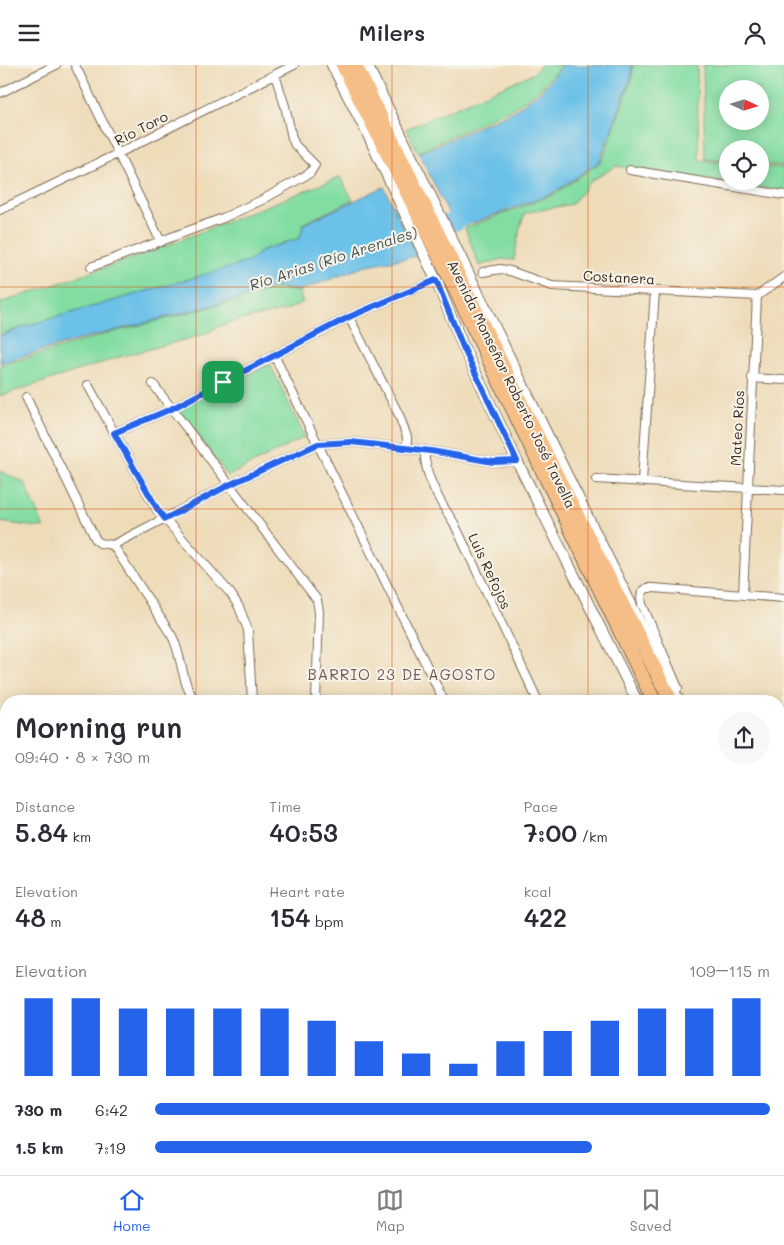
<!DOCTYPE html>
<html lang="en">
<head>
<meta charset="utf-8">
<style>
  :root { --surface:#fff; --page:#f7f7f7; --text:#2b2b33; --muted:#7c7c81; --line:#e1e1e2; --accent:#2563eb }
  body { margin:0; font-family:Mali,sans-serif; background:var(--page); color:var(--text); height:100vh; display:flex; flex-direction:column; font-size:19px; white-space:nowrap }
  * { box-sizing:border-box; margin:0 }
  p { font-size:16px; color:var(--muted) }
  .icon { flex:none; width:28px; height:28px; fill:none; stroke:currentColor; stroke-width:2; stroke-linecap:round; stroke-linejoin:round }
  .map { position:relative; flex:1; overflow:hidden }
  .panel { position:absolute; left:0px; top:630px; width:785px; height:480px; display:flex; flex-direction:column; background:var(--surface); border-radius:20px 20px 0 0; box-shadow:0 2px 12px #0003 }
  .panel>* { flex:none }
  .needle { width:32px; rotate:94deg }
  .controls { position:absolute; left:719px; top:15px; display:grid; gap:10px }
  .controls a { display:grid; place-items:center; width:50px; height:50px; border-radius:50%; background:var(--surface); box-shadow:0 2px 12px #0003; font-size:25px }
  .pin { position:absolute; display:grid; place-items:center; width:42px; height:42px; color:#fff; margin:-21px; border-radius:10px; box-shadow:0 2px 8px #0006 }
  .round { display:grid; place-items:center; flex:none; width:52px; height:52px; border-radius:26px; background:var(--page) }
  .headline { display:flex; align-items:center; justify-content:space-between; height:85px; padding:0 15px }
  h1 { font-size:28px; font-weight:600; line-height:38px }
  .figures { display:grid; grid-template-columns:repeat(3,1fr); gap:8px; height:85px; padding:5px 15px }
  .figures div { display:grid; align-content:center }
  .figures b { font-size:25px; font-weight:600 }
  .figures small { font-size:14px; font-weight:400 }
  .figures p { font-size:14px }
  .chart { height:140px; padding:10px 15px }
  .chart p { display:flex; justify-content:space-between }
  .chart svg { width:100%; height:90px; margin-top:5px; stroke:var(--accent); stroke-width:6 }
  ul { padding:0 15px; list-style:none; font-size:16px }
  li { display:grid; grid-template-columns:80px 60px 1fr; align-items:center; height:38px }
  li i { height:12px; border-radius:6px; background:var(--accent) }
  header { display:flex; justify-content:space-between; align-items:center; height:65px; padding:0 15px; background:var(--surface); font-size:22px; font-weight:600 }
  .tabs { display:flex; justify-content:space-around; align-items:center; height:70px; border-top:1px solid var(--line); background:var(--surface); font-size:14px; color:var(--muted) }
  .tabs a { display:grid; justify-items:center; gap:2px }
  .tabs .on { color:var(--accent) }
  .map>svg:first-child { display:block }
  .green { fill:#82dda3; stroke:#5e8460; fill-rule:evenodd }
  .water { fill:#6cc1e8; stroke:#547683 }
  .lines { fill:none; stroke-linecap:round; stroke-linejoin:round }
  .river { stroke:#6cc1e8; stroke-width:18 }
  .minor-casing { stroke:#7a6854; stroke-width:10 }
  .tertiary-casing { stroke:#7a6854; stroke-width:12 }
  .trunk-casing { stroke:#7a6854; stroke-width:16 }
  .minor { stroke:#fff; stroke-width:8 }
  .tertiary { stroke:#fff; stroke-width:10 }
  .trunk { stroke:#f6be87; stroke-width:14 }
  .route-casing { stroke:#fff; stroke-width:10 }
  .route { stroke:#2563eb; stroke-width:6 }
  .grid { fill:none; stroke:#d7540e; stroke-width:1; stroke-opacity:0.55 }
  .labels { text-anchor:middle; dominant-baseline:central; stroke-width:4; stroke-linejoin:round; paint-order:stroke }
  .street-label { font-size:14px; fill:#3b2a1e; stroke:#f7f3e8 }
  .water-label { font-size:15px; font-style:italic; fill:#4a575b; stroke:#f7f3e8 }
  .neighbourhood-label { font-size:15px; letter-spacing:1px; fill:#755959; stroke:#f7f3e8 }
</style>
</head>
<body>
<header><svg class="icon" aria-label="menu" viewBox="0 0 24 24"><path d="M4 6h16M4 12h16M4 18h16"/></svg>Milers<svg class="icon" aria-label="person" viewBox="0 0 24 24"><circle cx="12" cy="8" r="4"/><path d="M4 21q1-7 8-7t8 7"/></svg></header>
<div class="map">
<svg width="784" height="1110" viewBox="0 0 784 1110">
  <rect width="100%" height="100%" fill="#f7f3e8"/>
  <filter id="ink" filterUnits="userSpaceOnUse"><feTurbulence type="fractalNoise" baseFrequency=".02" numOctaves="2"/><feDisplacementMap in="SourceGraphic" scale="10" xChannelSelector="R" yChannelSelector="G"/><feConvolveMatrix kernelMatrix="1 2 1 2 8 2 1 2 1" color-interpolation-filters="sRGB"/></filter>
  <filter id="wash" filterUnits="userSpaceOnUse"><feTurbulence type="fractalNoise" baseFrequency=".0096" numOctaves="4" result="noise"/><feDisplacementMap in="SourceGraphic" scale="20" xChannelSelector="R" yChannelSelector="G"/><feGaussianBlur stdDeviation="1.12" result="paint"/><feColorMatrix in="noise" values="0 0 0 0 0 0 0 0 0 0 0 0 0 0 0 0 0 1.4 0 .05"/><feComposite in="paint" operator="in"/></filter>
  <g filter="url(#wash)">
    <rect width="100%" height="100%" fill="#eedcb9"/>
    <path class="green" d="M541 0H561L539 25 515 42 418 87 406 64 534 8Z
      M633 0H697L699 95 727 98 728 116H760V101L784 103V126L616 101 591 116 572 139 525 148 520 162 514 195 502 194 479 201 465 163 553 130 602 96 632 13Z
      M703 0H784V101L760 99V84H728L727 96 705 94ZM728 24H760V56H728Z
      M340 112 353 135 304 158 300 173 262 185 248 197 220 206 150 225 29 260 0 270V238L145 189Z
      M275 223 299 227 303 237 287 245 227 258 202 270 123 291 0 331V300C37 291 73 278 110 268 165 253 221 241 275 223Z
      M270 299 305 372 228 411 178 344Z
      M0 406 25 418 44 463 0 457Z"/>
    <path class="water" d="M563 0H632L631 13 600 96 552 129 456 164 419 88 514 46 541 26Z
      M384 122 417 191 368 200 299 226 275 222 238 234 82 274 0 298V271L29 260 248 197 263 185 300 173 304 159Z"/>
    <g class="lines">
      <path class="river" d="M382 176 455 157 474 146"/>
    </g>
  </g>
  <g filter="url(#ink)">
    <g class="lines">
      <g class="minor-casing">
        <path id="minor" d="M75 0 161 177
          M0 28 56 0
          M630 105 784 130
          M0 145 117 89 294 0
          M91 202 223 153 262 135 310 108 315 100 295 80 292 73 285 41 275 10
          M483 207 500 204 510 206 552 221 757 231
          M757 231 784 212
          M349 252 399 350 407 372V383
          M274 290 444 636
          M752 313 784 315
          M153 319 317 535 319 547 316 636
          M88 320 157 445 231 529 239 542 248 565 252 636
          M26 332 96 475 100 478 113 480 172 571C182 588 182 626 197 636
          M114 368 171 344 349 252 436 215
          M425 385C423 408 441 439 454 458L538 636
          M596 414 784 425
          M642 416 655 226
          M113 480 229 420 318 379 351 377 431 386 493 397 517 396
          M743 530 757 231
          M678 623 642 539 641 532 642 527 647 523H653L784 533
          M779 659H784
          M784 816V830
          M779 923 782 905
          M779 931 784 934
          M166 1104 172 1110
          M628 1104 670 1110
          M213 1110 214 1104
          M564 1110 565 1104
          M761 1110 762 1104"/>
      </g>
      <g class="tertiary-casing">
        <path id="tertiary" d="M332 0 368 70 436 215 463 281 517 396 637 636
          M367 0 560 396 679 636
          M779 722H784
          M428 1110 429 1104"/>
      </g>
      <g class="trunk-casing">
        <path id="trunk" d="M343 0 446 205 654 636
          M355 0 550 397 671 636
          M779 849 784 858
          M779 897 784 909"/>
      </g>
      <use href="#minor" class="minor"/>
      <use href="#tertiary" class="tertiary"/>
      <use href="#trunk" class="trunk"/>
    </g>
  </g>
  <g class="lines" filter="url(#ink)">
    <g class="route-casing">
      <path id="route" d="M436 215 463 282 517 396 493 397 431 386 351 377 318 379 229 420 165 454 158 445 114 368 171 344 349 252Z"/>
    </g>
    <use href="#route" class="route"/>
  </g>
  <path class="grid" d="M196 0V636M392 0V636M588 0V636M0 222H784M0 444H784M0 666H6M779 666H784M0 888H6M779 888H784M196 1104V1110M392 1104V1110M588 1104V1110"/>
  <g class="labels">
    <g class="street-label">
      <text transform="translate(141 63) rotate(-27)">Río Toro</text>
      <text transform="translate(619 212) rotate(3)">Costanera</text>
      <text transform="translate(512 319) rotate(64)">Avenida Monseñor Roberto José Tavella</text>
      <text transform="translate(737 363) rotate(-87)">Mateo Ríos</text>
      <text transform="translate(490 506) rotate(65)">Luis Refojos</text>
    </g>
    <g class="water-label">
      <text transform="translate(333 193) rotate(-18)">Río Arias (Río Arenales)</text>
    </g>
    <g class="neighbourhood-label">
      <text x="402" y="609">BARRIO 23 DE AGOSTO</text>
    </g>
  </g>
</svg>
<div class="controls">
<a><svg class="needle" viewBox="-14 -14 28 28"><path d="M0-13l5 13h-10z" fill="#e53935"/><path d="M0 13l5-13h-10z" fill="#7c7c81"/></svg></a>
<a><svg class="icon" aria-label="locate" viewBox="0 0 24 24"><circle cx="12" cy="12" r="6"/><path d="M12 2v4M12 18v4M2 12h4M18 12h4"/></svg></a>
</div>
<div class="pin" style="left:223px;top:317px;background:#1e9e55"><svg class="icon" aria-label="arrive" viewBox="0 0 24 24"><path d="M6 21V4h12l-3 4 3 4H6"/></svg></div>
<section class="panel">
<div class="headline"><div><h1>Morning run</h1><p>09:40 · 8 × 730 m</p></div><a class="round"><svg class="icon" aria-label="share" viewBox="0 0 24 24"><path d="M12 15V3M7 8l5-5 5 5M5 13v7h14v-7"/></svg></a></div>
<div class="figures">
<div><p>Distance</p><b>5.84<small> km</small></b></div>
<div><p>Time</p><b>40:53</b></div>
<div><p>Pace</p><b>7:00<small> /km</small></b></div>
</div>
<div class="figures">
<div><p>Elevation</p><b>48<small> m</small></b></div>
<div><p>Heart rate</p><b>154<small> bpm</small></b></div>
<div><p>kcal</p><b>422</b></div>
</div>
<div class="chart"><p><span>Elevation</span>109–115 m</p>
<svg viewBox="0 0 160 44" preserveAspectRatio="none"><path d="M5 44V6M15 44V6M25 44V11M35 44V11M45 44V11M55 44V11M65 44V17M75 44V27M85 44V33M95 44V38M105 44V27M115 44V22M125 44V17M135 44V11M145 44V11M155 44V6"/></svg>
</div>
<ul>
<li><b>730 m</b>6:42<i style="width:100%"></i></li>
<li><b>1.5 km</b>7:19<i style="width:71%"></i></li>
</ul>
</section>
</div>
<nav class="tabs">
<a class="on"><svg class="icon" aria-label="home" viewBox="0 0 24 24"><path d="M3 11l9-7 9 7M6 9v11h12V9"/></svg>Home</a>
<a><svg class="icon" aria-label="map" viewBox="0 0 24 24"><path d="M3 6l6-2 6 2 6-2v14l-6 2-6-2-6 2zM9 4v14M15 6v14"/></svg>Map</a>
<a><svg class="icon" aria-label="saved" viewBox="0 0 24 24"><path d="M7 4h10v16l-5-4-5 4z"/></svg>Saved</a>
</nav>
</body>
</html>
